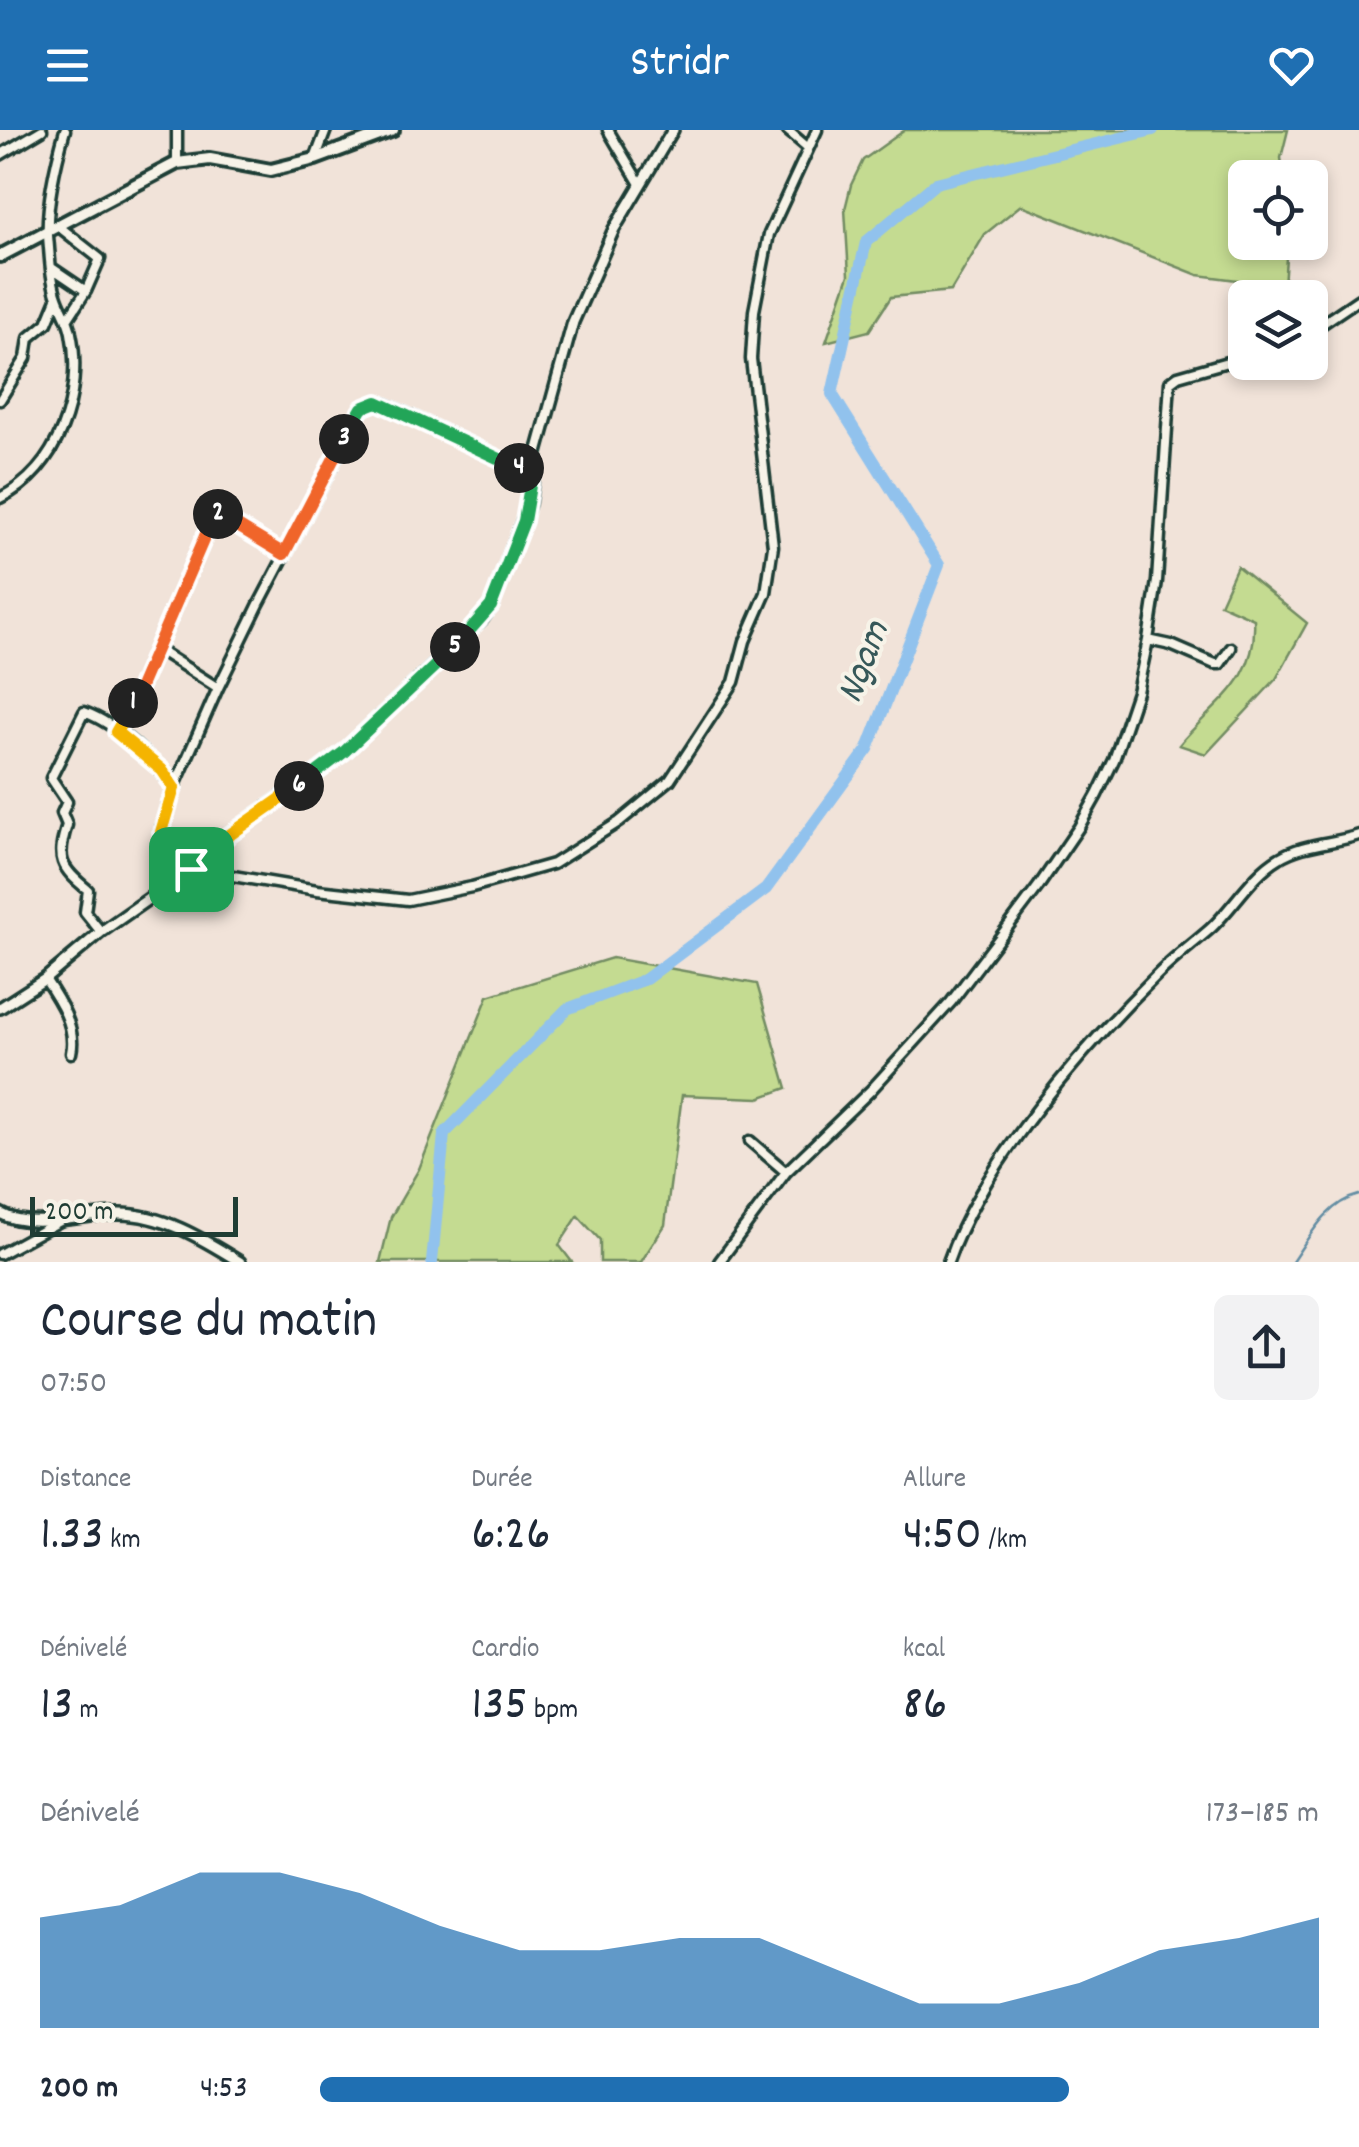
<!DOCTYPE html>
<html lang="fr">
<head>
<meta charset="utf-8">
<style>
  :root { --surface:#fff; --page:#f2f2f3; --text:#1f2937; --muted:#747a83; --accent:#1f6fb2 }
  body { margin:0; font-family:Dekko,sans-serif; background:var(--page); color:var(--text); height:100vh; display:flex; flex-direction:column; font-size:38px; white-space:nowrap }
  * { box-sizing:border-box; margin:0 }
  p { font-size:32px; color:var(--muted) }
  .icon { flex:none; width:55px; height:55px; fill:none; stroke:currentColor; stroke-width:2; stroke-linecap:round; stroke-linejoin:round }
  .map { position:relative; height:1132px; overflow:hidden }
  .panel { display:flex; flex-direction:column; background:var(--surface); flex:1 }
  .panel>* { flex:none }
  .tools { position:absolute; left:1228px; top:30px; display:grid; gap:20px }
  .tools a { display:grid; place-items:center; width:100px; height:100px; border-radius:15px; background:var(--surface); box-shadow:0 5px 15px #0003; font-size:50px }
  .scale { position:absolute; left:30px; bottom:25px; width:208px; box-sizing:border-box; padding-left:10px; border:5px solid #1f3d34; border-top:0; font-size:28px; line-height:35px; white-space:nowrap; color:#1f3d34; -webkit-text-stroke:8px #f7f3e8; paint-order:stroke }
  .pin { position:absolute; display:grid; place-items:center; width:85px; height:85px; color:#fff; margin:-42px; border-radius:20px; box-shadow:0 5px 15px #0006 }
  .km { position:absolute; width:50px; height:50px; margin:-25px; border-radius:50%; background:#222; color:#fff; font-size:28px; line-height:50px; text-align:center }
  .round { display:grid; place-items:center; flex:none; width:105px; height:105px; border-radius:15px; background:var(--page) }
  .overview { display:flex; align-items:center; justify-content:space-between; height:170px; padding:0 40px }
  h1 { font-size:55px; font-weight:600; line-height:75px }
  .figures { display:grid; grid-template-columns:repeat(3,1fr); gap:15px; height:170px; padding:10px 40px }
  .figures div { display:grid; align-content:center }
  .figures b { font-size:50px; font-weight:600 }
  .figures small { font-size:28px; font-weight:400 }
  .figures p { font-size:28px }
  .chart { height:280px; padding:20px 40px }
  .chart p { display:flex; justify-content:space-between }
  .chart svg { width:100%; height:180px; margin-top:10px; fill:var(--accent); opacity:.7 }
  ul { padding:0 40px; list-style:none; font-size:32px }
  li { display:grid; grid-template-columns:160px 120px 1fr; align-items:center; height:75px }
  li i { height:25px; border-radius:12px; background:var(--accent) }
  header { display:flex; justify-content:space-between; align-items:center; height:130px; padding:0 40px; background:var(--accent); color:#fff; font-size:45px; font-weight:600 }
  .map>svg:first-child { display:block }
  .green { fill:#c4db91; stroke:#728c62; stroke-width:2.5 }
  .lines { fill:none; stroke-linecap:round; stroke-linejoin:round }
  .stream { stroke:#638da3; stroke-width:2.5 }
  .river { stroke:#91c2ed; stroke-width:12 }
  .minor-casing { stroke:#1f3d34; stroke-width:15 }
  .tertiary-casing { stroke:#1f3d34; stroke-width:16 }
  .secondary-casing { stroke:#1f3d34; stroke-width:18 }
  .minor { stroke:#f7f3e8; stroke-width:8 }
  .tertiary { stroke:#f7f3e8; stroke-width:9 }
  .secondary { stroke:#f7f3e8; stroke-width:10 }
  .split-1-casing { stroke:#fff; stroke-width:20 }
  .split-2-casing { stroke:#fff; stroke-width:20 }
  .split-3-casing { stroke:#fff; stroke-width:20 }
  .split-4-casing { stroke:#fff; stroke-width:20 }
  .split-5-casing { stroke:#fff; stroke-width:20 }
  .split-6-casing { stroke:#fff; stroke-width:20 }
  .split-7-casing { stroke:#fff; stroke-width:20 }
  .split-1 { stroke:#f5b400; stroke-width:12 }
  .split-2 { stroke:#f0652b; stroke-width:12 }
  .split-3 { stroke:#f0652b; stroke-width:12 }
  .split-4 { stroke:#22a559; stroke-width:12 }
  .split-5 { stroke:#22a559; stroke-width:12 }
  .split-6 { stroke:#22a559; stroke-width:12 }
  .split-7 { stroke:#f5b400; stroke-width:12 }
  .labels { text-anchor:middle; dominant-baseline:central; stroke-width:8; stroke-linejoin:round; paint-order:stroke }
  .water-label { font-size:40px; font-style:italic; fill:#365859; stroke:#f7f3e8 }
</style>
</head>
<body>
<header><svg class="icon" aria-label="menu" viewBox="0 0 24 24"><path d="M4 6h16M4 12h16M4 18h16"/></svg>Stridr<svg class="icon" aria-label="heart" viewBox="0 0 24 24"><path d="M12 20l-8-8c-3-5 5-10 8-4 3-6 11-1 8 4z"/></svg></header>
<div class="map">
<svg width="1359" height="1132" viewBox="0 0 1359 1132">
  <rect width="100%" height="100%" fill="#f1e3d9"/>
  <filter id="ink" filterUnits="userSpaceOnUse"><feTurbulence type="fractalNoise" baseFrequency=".01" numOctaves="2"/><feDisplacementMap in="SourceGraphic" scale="20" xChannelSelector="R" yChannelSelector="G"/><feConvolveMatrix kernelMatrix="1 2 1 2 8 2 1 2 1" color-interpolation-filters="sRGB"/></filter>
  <g filter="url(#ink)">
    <path class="green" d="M905 0H1288L1281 28 1284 47 1245 48V112L1287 113 1284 156 1198 145 1021 75 985 104 951 161 891 167 869 201 826 212 849 145 845 79 851 55 863 30Z
      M1237 436 1307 493 1276 549 1206 624 1179 615C1215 571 1258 553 1254 489L1220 474Z
      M612 828 757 854 787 958 759 968 682 965 665 1095 641 1132H600V1110L578 1086 559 1115 572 1132H380L391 1087 419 1039 488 866Z"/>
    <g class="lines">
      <path class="stream" d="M1292 1132C1310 1106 1326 1073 1359 1065"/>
      <path class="river" d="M432 1132 444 1004 567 879 646 849 766 759 868 619 939 435 832 264 866 112 936 53 1153 0"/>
      <g class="minor-casing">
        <path id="minor" d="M177 0V33
          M608 0 640 54
          M787 0 807 17
          M0 25 42 0
          M315 29 326 0
          M57 95 100 129 86 161 67 190
          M52 138 86 161
          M1310 202 1359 169
          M0 270 26 228 29 208 47 193 57 169
          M532 344 385 274 377 272 362 278 259 474 218 558 174 658 162 695 163 709 191 739 317 760 408 770 472 757 553 734 619 692 670 650 734 552 745 511 766 463 773 416 751 229 754 181 769 104 817 0
          M0 368C58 340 84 264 71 203 69 190 61 179 57 167 50 148 50 126 48 106 46 73 56 32 65 0
          M1148 510 1171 515 1215 534H1220L1231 518
          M157 519 218 558
          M116 602 138 561 214 385 219 384 284 424
          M101 802 85 782 88 760C60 737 56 729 67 695L62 683 67 672 51 648 84 582C117 594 154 629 174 658
          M45 849C59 870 77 897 71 923
          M750 1011 786 1042
          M0 1124 60 1091
          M719 1132 786 1042 870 961 951 872 1038 757 1079 697 1097 665 1114 630 1137 562 1148 510 1157 451 1170 252 1178 246 1245 227
          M948 1132C982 1033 1084 917 1158 844 1174 828 1193 814 1210 799 1233 778 1252 744 1279 728 1303 713 1332 714 1359 705"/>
      </g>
      <g class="tertiary-casing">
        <path id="tertiary" d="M0 878 45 849 101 802 191 739 211 718 344 622 483 488 491 476 529 374 537 323 573 192 614 99 673 0
          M0 1083C30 1101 83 1084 117 1084 161 1083 203 1109 240 1132"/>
      </g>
      <g class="secondary-casing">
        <path id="secondary" d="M0 126 177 33 210 29 271 40 315 29 393 0"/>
      </g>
      <use href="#minor" class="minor"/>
      <use href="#tertiary" class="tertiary"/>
      <use href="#secondary" class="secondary"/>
    </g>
  </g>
  <g class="lines" filter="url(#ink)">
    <g class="split-1-casing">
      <path id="split-1" d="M133 573 116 602 162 640 174 658 161 702 163 708 191 739"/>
    </g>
    <g class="split-2-casing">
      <path id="split-2" d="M133 573 214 385 218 384"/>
    </g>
    <g class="split-3-casing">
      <path id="split-3" d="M218 384 284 424 344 309"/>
    </g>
    <g class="split-4-casing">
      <path id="split-4" d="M344 309 362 278 377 272 519 338"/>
    </g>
    <g class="split-5-casing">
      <path id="split-5" d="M455 517 491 476 524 391 532 344 519 338"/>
    </g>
    <g class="split-6-casing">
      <path id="split-6" d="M299 656 344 622 455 517"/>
    </g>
    <g class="split-7-casing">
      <path id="split-7" d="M191 739 211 718 299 656"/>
    </g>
    <use href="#split-1" class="split-1"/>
    <use href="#split-2" class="split-2"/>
    <use href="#split-3" class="split-3"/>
    <use href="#split-4" class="split-4"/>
    <use href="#split-5" class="split-5"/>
    <use href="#split-6" class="split-6"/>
    <use href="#split-7" class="split-7"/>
  </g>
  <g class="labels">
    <g class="water-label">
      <text transform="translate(866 533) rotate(-69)">Ngam</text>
    </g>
  </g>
</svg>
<div class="tools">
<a><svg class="icon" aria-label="locate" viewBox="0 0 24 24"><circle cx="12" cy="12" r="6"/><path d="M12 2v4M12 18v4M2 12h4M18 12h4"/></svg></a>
<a><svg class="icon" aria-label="layers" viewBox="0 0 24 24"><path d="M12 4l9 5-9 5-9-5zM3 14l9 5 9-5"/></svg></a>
</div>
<div class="scale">200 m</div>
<div class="pin" style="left:191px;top:739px;background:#1e9e55"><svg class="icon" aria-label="arrive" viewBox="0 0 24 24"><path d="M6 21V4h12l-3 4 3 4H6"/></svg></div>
<b class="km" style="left:133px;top:573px">1</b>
<b class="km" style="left:218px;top:384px">2</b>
<b class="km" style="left:344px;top:309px">3</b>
<b class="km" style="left:519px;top:338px">4</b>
<b class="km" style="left:455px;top:517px">5</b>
<b class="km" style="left:299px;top:656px">6</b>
</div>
<section class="panel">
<div class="overview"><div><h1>Course du matin</h1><p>07:50</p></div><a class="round"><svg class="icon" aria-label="share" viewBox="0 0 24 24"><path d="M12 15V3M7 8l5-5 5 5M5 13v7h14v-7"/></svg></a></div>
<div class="figures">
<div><p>Distance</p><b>1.33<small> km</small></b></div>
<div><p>Durée</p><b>6:26</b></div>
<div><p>Allure</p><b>4:50<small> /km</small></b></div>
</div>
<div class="figures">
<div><p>Dénivelé</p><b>13<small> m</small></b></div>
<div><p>Cardio</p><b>135<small> bpm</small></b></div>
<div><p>kcal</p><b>86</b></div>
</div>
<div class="chart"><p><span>Dénivelé</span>173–185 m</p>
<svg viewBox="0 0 160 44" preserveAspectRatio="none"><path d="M0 44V17L10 14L20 6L30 6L40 11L50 19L60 25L70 25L80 22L90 22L100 30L110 38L120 38L130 33L140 25L150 22L160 17V44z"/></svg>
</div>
<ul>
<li><b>200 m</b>4:53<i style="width:75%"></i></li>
</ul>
</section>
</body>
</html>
